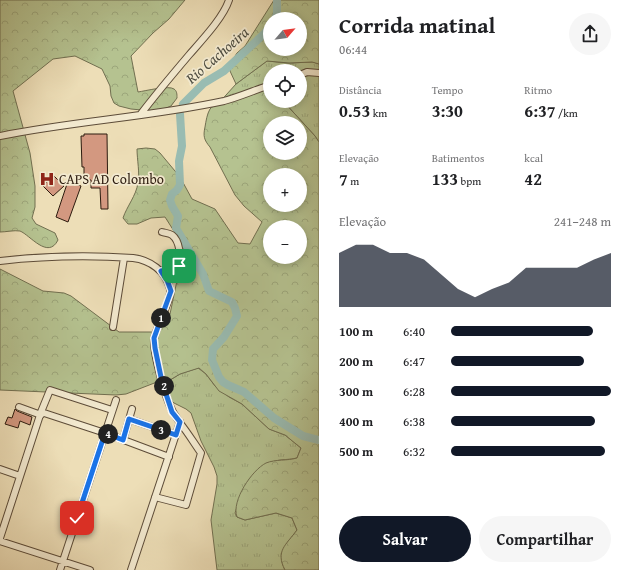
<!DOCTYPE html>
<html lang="pt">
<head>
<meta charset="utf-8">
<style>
  :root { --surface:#fff; --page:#f6f6f6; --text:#202124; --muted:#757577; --accent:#111827 }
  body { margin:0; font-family:"Gentium Book Plus",serif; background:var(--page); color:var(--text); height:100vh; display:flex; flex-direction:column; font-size:15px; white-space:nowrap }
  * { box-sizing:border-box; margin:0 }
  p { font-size:13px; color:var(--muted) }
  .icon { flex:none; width:22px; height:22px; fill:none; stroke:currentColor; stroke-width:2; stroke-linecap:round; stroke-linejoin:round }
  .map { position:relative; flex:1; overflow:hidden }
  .drawer { display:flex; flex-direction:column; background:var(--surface); width:312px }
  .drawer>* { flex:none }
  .needle { width:26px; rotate:62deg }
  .controls { position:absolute; left:263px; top:12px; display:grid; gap:8px }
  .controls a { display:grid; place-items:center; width:44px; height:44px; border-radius:50%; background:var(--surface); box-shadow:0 2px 10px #0003; font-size:20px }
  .pin { position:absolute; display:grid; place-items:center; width:34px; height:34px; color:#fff; margin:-17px; border-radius:8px; box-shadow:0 2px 6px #0006 }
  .km { position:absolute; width:20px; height:20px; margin:-10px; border-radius:50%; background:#222; color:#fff; font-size:11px; line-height:20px; text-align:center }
  .round { display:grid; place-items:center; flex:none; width:42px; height:42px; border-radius:21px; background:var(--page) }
  .summary { display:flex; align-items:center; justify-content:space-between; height:68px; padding:0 20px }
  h1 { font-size:22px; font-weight:800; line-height:30px }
  .metrics { display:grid; grid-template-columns:repeat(3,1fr); gap:6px; height:68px; padding:4px 20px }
  .metrics div { display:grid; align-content:center }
  .metrics b { font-size:17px; font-weight:800 }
  .metrics small { font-size:11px; font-weight:400 }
  .metrics p { font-size:11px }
  .chart { height:112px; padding:8px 20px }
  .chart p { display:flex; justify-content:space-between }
  .chart svg { width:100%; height:72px; margin-top:4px; fill:var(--accent); opacity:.7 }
  .cta { display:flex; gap:8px; margin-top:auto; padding:8px 20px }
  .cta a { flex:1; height:46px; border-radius:24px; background:var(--accent); color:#fff; font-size:16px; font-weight:800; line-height:46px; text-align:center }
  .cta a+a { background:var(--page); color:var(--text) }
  ul { padding:0 20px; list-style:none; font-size:13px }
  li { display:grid; grid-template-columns:64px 48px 1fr; align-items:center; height:30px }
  li i { height:10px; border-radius:5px; background:var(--accent) }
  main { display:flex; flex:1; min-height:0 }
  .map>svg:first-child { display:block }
  .grass { fill:url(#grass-tufts); stroke:#716f50 }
  .forest { fill:url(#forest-crowns); stroke:#716f50; fill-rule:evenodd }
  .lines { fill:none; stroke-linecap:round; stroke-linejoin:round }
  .river { stroke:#99bcb2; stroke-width:8 }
  .building { fill:#d39880; stroke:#2d1c0f }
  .minor-casing { stroke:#5d4c39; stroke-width:8 }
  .minor { stroke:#f3ead0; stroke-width:6 }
  .route-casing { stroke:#fff; stroke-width:8 }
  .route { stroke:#1a73e8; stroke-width:5 }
  .labels { text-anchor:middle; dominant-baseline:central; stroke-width:3.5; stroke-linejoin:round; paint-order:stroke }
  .poi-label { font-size:14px; fill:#2d1c0f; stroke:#f3ead0; text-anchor:start }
  .water-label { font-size:15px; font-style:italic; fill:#4d4c40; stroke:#f3ead0 }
</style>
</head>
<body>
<main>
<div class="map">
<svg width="319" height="570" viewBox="0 0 319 570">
  <defs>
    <pattern id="grass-tufts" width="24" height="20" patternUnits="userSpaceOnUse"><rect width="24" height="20" fill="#b5c290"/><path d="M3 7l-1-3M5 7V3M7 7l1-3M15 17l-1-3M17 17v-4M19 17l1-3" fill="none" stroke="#9ca67b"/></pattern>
    <pattern id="forest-crowns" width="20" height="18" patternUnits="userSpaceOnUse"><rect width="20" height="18" fill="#b5c290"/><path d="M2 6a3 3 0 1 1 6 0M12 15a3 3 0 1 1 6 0" fill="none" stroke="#9ca67b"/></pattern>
  </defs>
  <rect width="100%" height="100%" fill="#eddeb7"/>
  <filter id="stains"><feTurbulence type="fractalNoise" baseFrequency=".005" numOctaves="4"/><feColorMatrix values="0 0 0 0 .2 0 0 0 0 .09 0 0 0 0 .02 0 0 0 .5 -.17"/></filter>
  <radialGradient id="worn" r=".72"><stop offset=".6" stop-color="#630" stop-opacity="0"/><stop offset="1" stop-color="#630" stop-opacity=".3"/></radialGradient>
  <path class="grass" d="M267 61 289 63 313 62 319 64V142L315 136 283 101H300V71H270V88H269L217 105 236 84Z
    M198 368 206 374 215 386 229 397 242 404 269 429 285 435 301 448 297 458C290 460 282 459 275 461 250 467 242 491 235 513L237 517 245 520 276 513 292 518 297 530C287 544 276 552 285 570H217L211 520 217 484V476L214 467 201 441 191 413 186 409 174 403 170 399 169 390 170 380 180 374Z"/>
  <path class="forest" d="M0 0H185L169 19 153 33 131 56 138 92C145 91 169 85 174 89 177 91 177 94 177 98L171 106 164 109 152 111 131 109 119 106 114 103 111 96 110 86 102 69 75 56 53 59 13 91 30 153 35 186V207L32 218 36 224 55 233 58 240C48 260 30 235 20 231 14 230 6 232 0 232Z
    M274 0H319V64L312 62 289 63 267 61 236 84 230 71 232 61 237 53 245 46ZM270 19H300V49H270Z
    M269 88H270V101H283L315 136 319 142V570H285C275 551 286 545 297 530L292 518 276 513 245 520 237 517C231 501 252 470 266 463 276 459 287 461 297 458L301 448 285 435 269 429 242 404 219 391 206 374 199 368 180 374 170 380 157 382 126 394 116 395 0 390V269L43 291 64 293 71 296 119 332H152L170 314 184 247 165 217 151 218 137 224H128L123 218C127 206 136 196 138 183 140 174 137 159 137 149L146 148 155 149 160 153 180 177 192 199 215 209 238 243 250 244 262 222 244 206 235 195 210 147C204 140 203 136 205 127 206 121 207 114 210 109 216 101 258 90 269 88ZM270 123H300V153H270ZM270 175H300V205H270ZM270 227H300V257H270Z"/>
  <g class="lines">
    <path class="river" d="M275 19 277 14V0
      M183 104 204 83 224 71 265 33 270 26
      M180 114 182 146 179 161 180 185 177 190 172 194 170 200 172 206 178 216 176 228 203 274 209 291 232 302 235 308 237 316 224 337 213 349 212 360 219 377 223 382 228 385 244 392 274 418 303 436 319 440"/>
  </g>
  <path class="building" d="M84 134H107L108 209H101L100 188H91V180H84V167H82L81 136H84Z
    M53 175 64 186 53 196 43 186Z
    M68 181 81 186 68 222 56 217Z
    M15 409 17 411 32 417 30 425 20 421 18 428 5 424 8 417 12 418Z"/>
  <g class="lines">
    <g class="minor-casing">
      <path id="minor" d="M300 75 307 72 319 73
        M140 115C156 94 172 75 189 55 202 40 223 18 229 0
        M0 136C74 121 150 117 224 101 239 97 255 90 270 85
        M0 261C44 256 88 255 133 258 150 260 166 271 170 289 172 299 156 327 154 339 153 353 165 397 172 410 174 415 178 419 180 423 188 433 194 443 201 453L186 505 155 497
        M161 271 173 269 179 266C181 257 180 241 172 235 169 233 165 233 162 232
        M113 327 124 258
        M19 407 41 415
        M41 412 105 433 169 457
        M129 419 176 435
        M123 440 132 409
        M0 469 20 476
        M0 538 41 412 50 390 112 410
        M0 541 90 570
        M60 570 116 400
        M131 570 180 422"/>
    </g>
    <use href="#minor" class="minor"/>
  </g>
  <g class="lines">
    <g class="route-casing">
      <path id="route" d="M77 518 105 433 123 440 129 419 176 435 180 422 172 412 162 382 155 348 154 338 171 291 167 280 161 271 173 269 179 266"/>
    </g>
    <use href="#route" class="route"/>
  </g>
  <defs>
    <g id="hospital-bare" transform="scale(1.2)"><path d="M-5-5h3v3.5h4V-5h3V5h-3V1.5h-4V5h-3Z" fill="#8f2418" stroke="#f3ead0" stroke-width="2.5" paint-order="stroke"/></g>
  </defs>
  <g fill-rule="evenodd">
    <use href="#hospital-bare" x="47" y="179"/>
  </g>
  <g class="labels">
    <g class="poi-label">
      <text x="59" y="179">CAPS AD Colombo</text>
    </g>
    <g class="water-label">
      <text transform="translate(217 55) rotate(-41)">Rio Cachoeira</text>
    </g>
  </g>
  <rect width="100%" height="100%" filter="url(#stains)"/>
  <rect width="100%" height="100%" fill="url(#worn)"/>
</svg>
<div class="controls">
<a><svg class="needle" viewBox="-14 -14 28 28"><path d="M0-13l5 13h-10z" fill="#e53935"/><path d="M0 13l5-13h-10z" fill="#757577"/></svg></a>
<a><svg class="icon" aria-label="locate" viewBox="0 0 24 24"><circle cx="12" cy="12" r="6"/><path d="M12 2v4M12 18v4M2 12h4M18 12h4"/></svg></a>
<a><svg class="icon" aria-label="layers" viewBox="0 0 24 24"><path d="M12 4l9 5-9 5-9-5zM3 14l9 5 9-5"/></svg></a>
<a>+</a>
<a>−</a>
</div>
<div class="pin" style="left:179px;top:266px;background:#1e9e55"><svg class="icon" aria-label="arrive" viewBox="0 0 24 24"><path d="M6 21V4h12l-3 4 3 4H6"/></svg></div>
<div class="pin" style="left:77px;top:518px;background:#d93025"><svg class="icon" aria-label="check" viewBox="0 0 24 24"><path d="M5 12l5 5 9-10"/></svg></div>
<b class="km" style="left:161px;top:318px">1</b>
<b class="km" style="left:164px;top:386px">2</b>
<b class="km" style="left:161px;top:430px">3</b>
<b class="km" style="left:108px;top:434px">4</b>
</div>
<section class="drawer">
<div class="summary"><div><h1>Corrida matinal</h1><p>06:44</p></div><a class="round"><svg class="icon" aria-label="share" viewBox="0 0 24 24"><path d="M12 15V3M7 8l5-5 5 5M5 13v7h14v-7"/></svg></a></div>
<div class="metrics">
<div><p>Distância</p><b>0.53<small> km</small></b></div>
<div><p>Tempo</p><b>3:30</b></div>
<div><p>Ritmo</p><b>6:37<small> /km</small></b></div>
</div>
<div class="metrics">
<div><p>Elevação</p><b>7<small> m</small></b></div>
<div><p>Batimentos</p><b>133<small> bpm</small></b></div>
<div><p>kcal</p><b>42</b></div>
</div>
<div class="chart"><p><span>Elevação</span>241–248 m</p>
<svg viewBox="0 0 160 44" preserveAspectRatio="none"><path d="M0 44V11L10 6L20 6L30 11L40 11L50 15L60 24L70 33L80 38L90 33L100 29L110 20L120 20L130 20L140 20L150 15L160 11V44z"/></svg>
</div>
<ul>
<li><b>100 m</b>6:40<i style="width:89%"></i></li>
<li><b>200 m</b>6:47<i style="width:83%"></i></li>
<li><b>300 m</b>6:28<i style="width:100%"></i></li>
<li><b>400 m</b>6:38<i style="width:90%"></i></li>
<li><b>500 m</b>6:32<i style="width:96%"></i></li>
</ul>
<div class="cta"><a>Salvar</a><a>Compartilhar</a></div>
</section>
</main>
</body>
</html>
